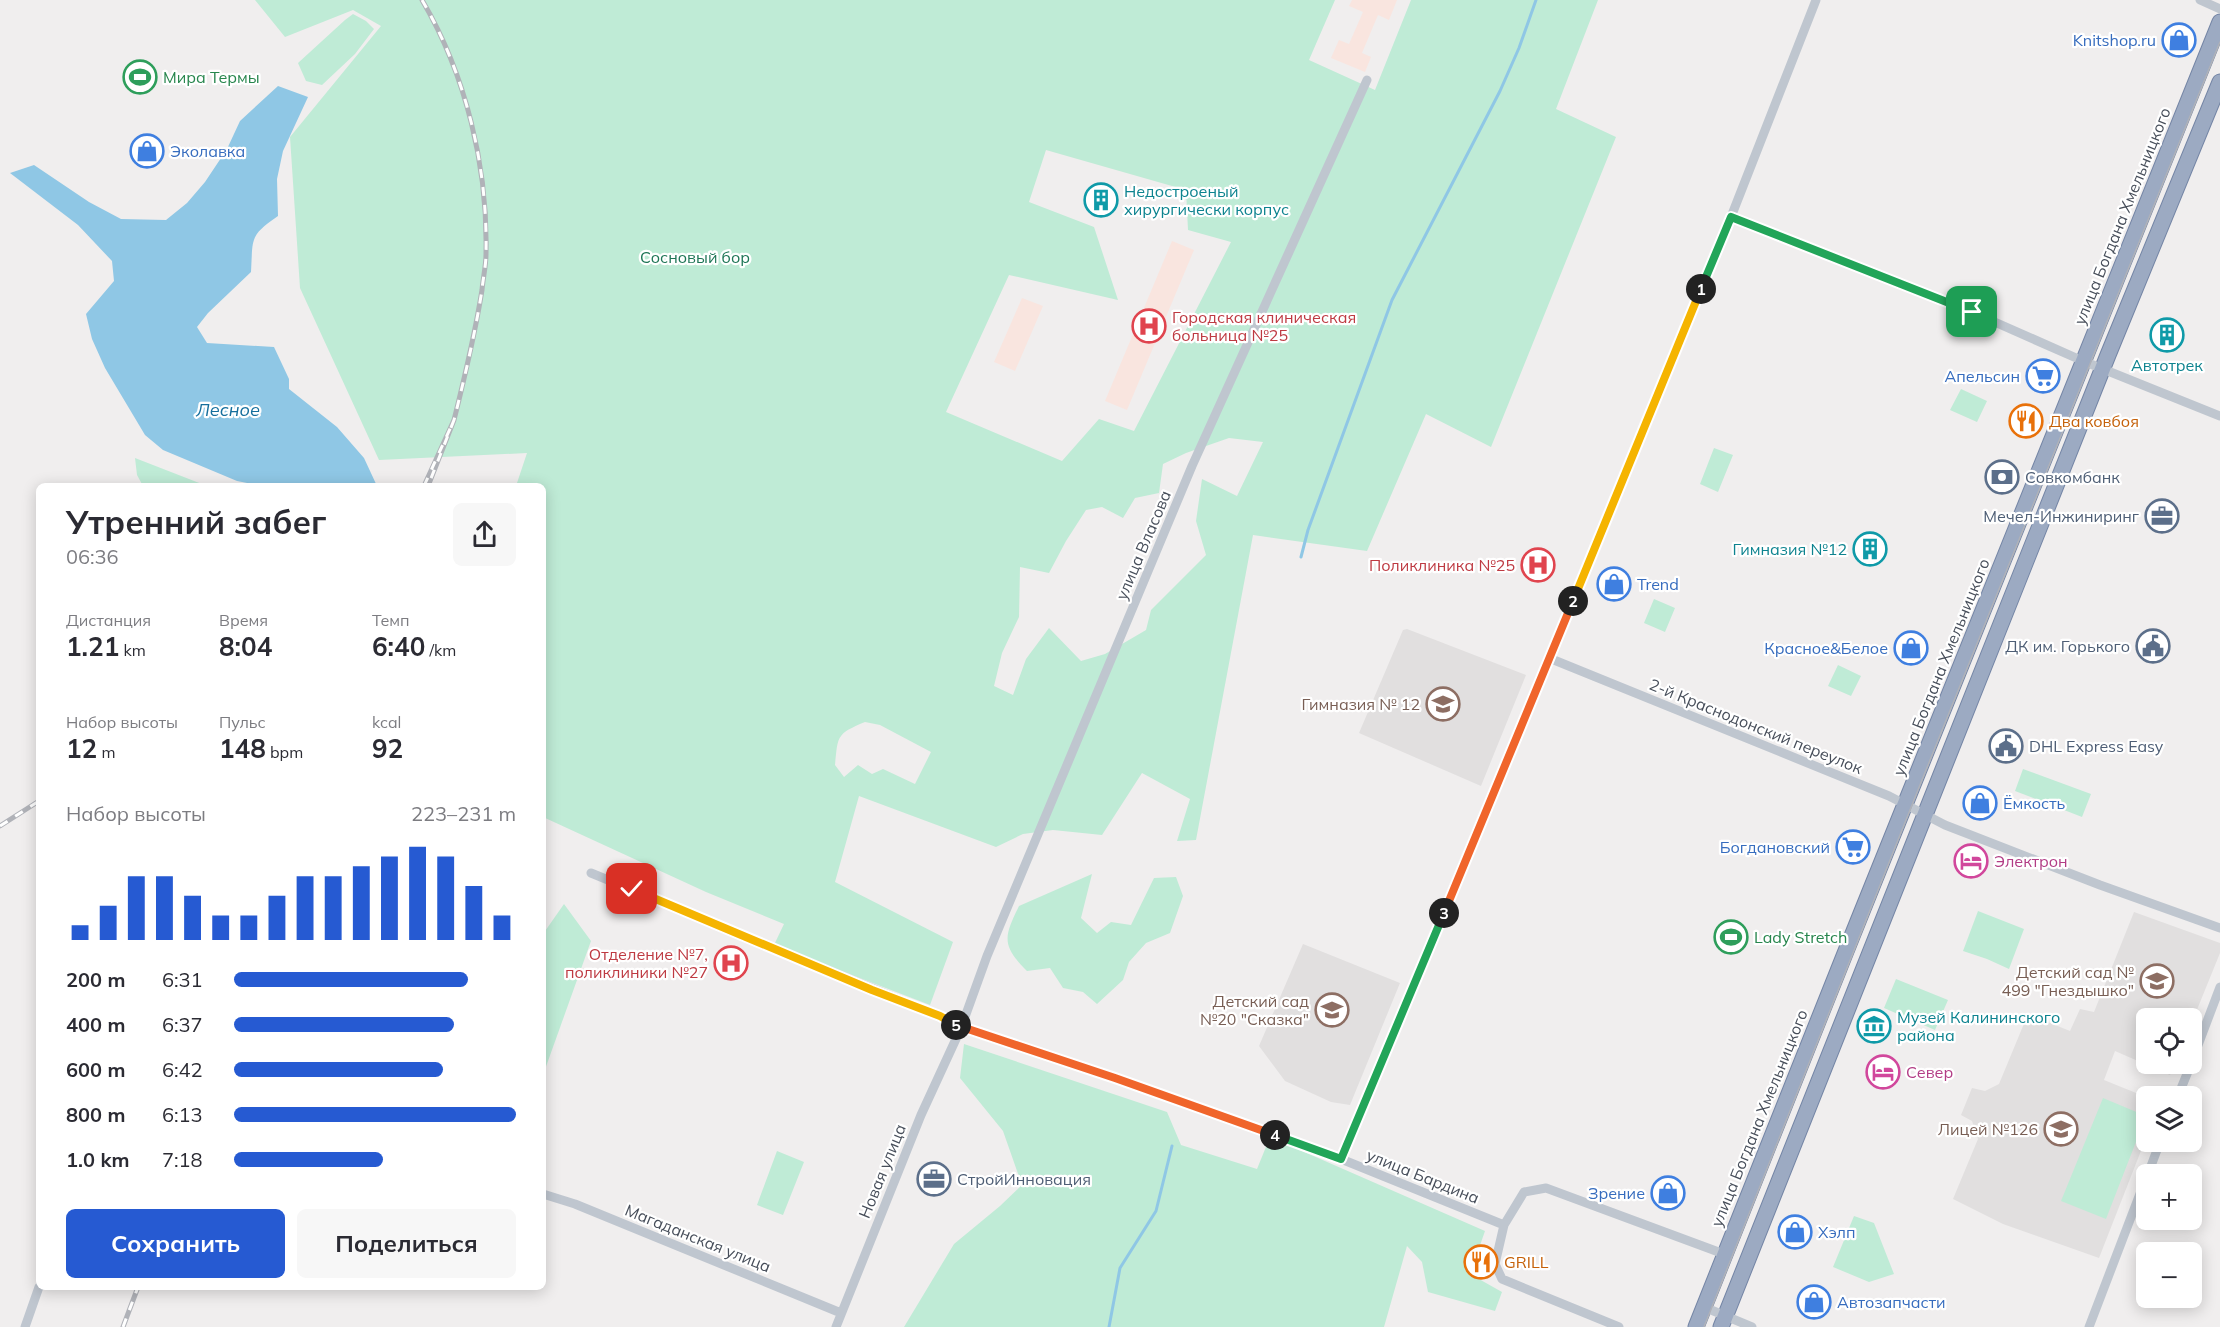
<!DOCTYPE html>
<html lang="ru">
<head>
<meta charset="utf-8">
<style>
  :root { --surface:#fff; --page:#f7f7f7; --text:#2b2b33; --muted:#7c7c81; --accent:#265ad2 }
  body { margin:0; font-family:Mulish,sans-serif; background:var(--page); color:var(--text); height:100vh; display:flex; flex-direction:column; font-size:22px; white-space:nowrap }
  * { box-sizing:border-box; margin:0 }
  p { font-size:20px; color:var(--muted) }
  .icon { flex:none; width:33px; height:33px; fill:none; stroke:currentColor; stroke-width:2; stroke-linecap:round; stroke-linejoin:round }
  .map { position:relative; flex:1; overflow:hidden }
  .details { position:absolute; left:36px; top:483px; width:510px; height:807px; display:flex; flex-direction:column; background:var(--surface); border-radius:9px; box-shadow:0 3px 15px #0003 }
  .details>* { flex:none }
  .fabs { position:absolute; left:2136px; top:1008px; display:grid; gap:12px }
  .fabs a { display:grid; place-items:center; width:66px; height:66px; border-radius:9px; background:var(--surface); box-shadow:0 3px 15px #0003; font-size:30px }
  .pin { position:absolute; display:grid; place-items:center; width:51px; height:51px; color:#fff; margin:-26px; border-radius:12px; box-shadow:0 3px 9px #0006 }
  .km { position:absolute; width:30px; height:30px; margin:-15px; border-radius:50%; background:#222; color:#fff; font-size:16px; line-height:30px; text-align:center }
  .round { display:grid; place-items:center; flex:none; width:63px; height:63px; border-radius:9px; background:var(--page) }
  .overview { display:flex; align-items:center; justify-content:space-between; height:102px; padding:0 30px }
  h1 { font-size:33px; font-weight:700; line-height:45px }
  .metrics { display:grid; grid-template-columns:repeat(3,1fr); gap:9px; height:102px; padding:6px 30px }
  .metrics div { display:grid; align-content:center }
  .metrics b { font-size:26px; font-weight:700 }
  .metrics small { font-size:16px; font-weight:400 }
  .metrics p { font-size:16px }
  .chart { height:168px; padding:12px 30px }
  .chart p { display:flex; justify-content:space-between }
  .chart svg { width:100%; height:108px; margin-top:6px; stroke:var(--accent); stroke-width:6 }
  .action { display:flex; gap:12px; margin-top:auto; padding:12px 30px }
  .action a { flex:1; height:69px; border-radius:9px; background:var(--accent); color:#fff; font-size:24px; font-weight:700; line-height:69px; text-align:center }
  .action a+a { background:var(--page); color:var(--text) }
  ul { padding:0 30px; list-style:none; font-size:20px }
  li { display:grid; grid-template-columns:96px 72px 1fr; align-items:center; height:45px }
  li i { height:15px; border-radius:8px; background:var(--accent) }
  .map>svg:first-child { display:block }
  .education { fill:#e1dfdf }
  .medical { fill:#f9e5df }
  .green { fill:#bfebd6; fill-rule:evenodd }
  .water { fill:#8fc7e5 }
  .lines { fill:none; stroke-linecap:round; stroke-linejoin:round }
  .stream { stroke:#8fc7e5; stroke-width:3 }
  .trunk-casing { stroke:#7485a5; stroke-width:17 }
  .minor { stroke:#bfc6cf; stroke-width:9 }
  .trunk { stroke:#9caac2; stroke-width:15 }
  .tram { stroke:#b0b2b8; stroke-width:1.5 }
  .rail-casing { stroke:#b0b2b8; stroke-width:5 }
  .rail { stroke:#fff; stroke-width:3; stroke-dasharray:9; stroke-linecap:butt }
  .split-1-casing { stroke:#fff; stroke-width:12 }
  .split-2-casing { stroke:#fff; stroke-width:12 }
  .split-3-casing { stroke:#fff; stroke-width:12 }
  .split-4-casing { stroke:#fff; stroke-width:12 }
  .split-5-casing { stroke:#fff; stroke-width:12 }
  .split-6-casing { stroke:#fff; stroke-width:12 }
  .split-1 { stroke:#22a559; stroke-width:8 }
  .split-2 { stroke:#f5b400; stroke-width:8 }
  .split-3 { stroke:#f0652b; stroke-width:8 }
  .split-4 { stroke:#22a559; stroke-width:8 }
  .split-5 { stroke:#f0652b; stroke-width:8 }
  .split-6 { stroke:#f5b400; stroke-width:8 }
  .labels { text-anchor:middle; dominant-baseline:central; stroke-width:4.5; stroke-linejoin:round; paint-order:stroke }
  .shop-label { font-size:16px; fill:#366cbe; stroke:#fff; text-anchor:end }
  .leisure-label { font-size:16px; fill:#27864d; stroke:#fff; text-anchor:start }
  .culture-label { font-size:16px; fill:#0d838f; stroke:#fff; text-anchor:start }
  .street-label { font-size:16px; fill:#474e5a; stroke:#fff }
  .park-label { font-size:16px; fill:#1d7555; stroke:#fff }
  .health-label { font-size:16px; fill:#be3a42; stroke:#fff; text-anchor:end }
  .food-label { font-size:16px; fill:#c56008; stroke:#fff; text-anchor:start }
  .service-label { font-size:16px; fill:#4e5e75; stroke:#fff; text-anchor:start }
  .education-label { font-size:16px; fill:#785e54; stroke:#fff; text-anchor:end }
  .hotel-label { font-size:16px; fill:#b23c85; stroke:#fff; text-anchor:start }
  .water-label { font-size:18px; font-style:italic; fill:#166f9d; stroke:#fff }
</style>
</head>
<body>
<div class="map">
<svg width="2220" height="1327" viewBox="0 0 2220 1327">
  <rect width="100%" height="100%" fill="#f0eeee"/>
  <path class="education" d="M1407 629 1526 675 1481 786 1359 733 1403 630Z
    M2134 912 2220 943V953L2192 1022V1018H2146V1064H2174L2170 1075 2115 1051 2104 1080 2146 1097V1138L2099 1258 2003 1224 1953 1199 1978 1139 1972 1121 1961 1115 1972 1088 1985 1091 1999 1084 2028 1014 2070 1031 2080 1009 2094 1012Z
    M1303 944 1400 983 1350 1105 1331 1102 1285 1081 1259 1046Z"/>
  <path class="medical" d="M1352 0H1397L1389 20 1378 15 1362 53 1371 57 1365 72 1331 58 1339 40 1349 44 1363 12 1349 6Z
    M1172 241 1194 250 1127 410 1105 401Z
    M1022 298 1043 306 1015 371 994 362Z"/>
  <path class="green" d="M255 0H1335L1309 60 1375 90 1411 0H1598L1556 109 1616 137 1491 447 1426 414 1367 551 1253 535 1196 840 1177 841 1190 799 1142 773 1102 835 1053 830 1023 834 996 847 859 796 835 882 953 942 930 1005 774 945 784 924 706 892 543 817V486H516L527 453 379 460 300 288 290 137 381 26 353 10 285 37ZM1046 150 1186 190 1188 230 1231 242 1134 431 1099 419 1062 461 946 412 1009 275 1118 300 1094 227 1029 202ZM1229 438 1263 442 1237 496 1202 479 1196 521 1206 555 1151 610 1146 630 1105 654 1081 661 1049 628 1026 659 1013 695 994 686 1002 653 1019 617 1020 567 1049 573 1066 541 1086 510 1102 507 1123 518 1135 498 1159 493 1163 464 1186 453ZM865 722 880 725 931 752 915 784 883 769 872 774 858 765 844 777 835 765C838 736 836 734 865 722Z
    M353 14 366 21 374 29 355 54 322 85 306 81 298 63 345 20Z
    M1961 389 1987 401 1977 422 1950 410Z
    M1714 448 1733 455 1718 492 1700 484Z
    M135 458 207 486H210H143L137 475Z
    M1654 599 1675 608 1665 632 1644 623Z
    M1838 665 1861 676 1851 696 1828 686Z
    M2023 769 2091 794 2082 817 2015 791Z
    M1092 874 1081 918 1097 933 1111 922 1131 925 1154 878 1176 877 1183 896 1170 933 1146 943 1129 962 1123 980 1097 1004 1083 992 1063 988 1050 968 1027 971C1001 945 1004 937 1019 906Z
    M564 904 591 941 543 1075V934Z
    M1978 911 2024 929 2009 969 1987 959 1963 951Z
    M1896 979 1948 1000 1935 1030 1884 1008Z
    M964 1044 1167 1112 1181 1145 1257 1169 1270 1137 1485 1231 1470 1274 1502 1292 1495 1311 1428 1292 1422 1262 1407 1246 1384 1327H904L954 1244 1000 1206 1022 1185 1003 1131 960 1078Z
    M2103 1098 2146 1116 2106 1219 2061 1201Z
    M777 1151 804 1162 783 1215 757 1205Z
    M1854 1216 1874 1223 1894 1274 1869 1282 1833 1267Z"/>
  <path class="water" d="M278 86 308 97 283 151 277 179 278 216C249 236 253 238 251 272L208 313 197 327 207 343 274 347 289 379V389L337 427 364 458 377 486H263L237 481 163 450 145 435 105 368 92 339 86 314 114 281 112 261 78 225 10 173 34 165 89 202 121 219 166 220 187 203 205 182 227 149 240 121Z"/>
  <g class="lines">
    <path class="stream" d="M1301 557 1308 530 1392 300 1500 91 1519 48 1536 0
      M1109 1327 1120 1268 1156 1211 1172 1146"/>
    <g class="trunk-casing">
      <path id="trunk" d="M1696 1327 1844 956 2220 22
        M1721 1327 2108 355 2220 82"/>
    </g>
    <path class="minor" d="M2200 0 2220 9
      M1731 217 1972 312 2083 361 2220 416
      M1549 658 1889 796 1945 825 2100 885 2220 928
      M591 873 940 1016 961 1028 1115 1078 1341 1159 1504 1225 1524 1192 1546 1188 1724 1254
      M2192 1061 2220 987
      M2178 1096 2191 1064
      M1341 1159 1731 217 1816 0
      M2148 1174 2160 1142
      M543 1194 575 1204 841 1313
      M1504 1225 1495 1264 1502 1279 1619 1327
      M1704 1307 1752 1327
      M25 1327 39 1287
      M836 1327 921 1115 961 1028 987 956 1192 466 1367 80
      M2089 1327 2146 1178"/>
    <use href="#trunk" class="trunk"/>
    <path class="tram" d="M1704 1327 1918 790 2220 42"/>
    <g class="rail-casing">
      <path id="rail" d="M422 0C466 75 488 167 486 254 486 266 483 278 482 290 475 334 465 376 454 420
        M424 486 454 420 428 486
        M0 826 39 801
        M123 1327 138 1287"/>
    </g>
    <use href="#rail" class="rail"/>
  </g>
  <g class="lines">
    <g class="split-1-casing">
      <path id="split-1" d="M1701 289 1731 217 1972 312"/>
    </g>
    <g class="split-2-casing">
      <path id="split-2" d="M1573 601 1701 289"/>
    </g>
    <g class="split-3-casing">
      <path id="split-3" d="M1444 913 1573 601"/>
    </g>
    <g class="split-4-casing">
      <path id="split-4" d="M1275 1135 1341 1159 1444 913"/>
    </g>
    <g class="split-5-casing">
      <path id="split-5" d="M956 1025 1115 1078 1275 1135"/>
    </g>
    <g class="split-6-casing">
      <path id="split-6" d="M632 889 872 990 940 1016 956 1025"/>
    </g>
    <use href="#split-1" class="split-1"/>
    <use href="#split-2" class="split-2"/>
    <use href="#split-3" class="split-3"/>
    <use href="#split-4" class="split-4"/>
    <use href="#split-5" class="split-5"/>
    <use href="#split-6" class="split-6"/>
  </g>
  <defs>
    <g id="shop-ring" transform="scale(1.725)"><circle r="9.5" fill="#fff" stroke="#3f7fe0" stroke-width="1.5"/><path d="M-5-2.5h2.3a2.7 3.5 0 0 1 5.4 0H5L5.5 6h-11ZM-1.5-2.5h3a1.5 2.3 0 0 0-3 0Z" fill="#3f7fe0"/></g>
    <g id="stadium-ring" transform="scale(1.725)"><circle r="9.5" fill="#fff" stroke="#2e9e5b" stroke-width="1.5"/><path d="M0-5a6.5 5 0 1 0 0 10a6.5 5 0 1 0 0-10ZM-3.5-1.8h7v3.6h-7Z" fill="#2e9e5b"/></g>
    <g id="building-ring" transform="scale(1.725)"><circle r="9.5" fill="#fff" stroke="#0f9aa8" stroke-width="1.5"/><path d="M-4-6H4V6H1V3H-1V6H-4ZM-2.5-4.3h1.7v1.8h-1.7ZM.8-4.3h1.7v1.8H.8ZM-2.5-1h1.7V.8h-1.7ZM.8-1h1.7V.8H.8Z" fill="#0f9aa8"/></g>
    <g id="hospital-ring" transform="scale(1.725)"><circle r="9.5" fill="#fff" stroke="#e0444e" stroke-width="1.5"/><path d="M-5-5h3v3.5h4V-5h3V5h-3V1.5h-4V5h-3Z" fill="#e0444e"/></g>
    <g id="supermarket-ring" transform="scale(1.725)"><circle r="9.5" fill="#fff" stroke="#3f7fe0" stroke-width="1.5"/><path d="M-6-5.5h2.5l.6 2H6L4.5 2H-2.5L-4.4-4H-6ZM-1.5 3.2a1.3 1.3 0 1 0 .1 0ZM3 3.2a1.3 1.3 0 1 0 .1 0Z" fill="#3f7fe0"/></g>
    <g id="restaurant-ring" transform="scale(1.725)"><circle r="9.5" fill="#fff" stroke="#e8710a" stroke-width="1.5"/><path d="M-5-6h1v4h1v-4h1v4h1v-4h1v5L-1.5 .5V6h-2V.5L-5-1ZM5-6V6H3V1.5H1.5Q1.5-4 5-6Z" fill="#e8710a"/></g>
    <g id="bank-ring" transform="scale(1.725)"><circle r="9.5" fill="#fff" stroke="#5c6f8a" stroke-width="1.5"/><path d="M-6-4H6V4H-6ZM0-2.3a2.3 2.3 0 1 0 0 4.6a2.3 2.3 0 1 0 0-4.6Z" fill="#5c6f8a"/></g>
    <g id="office-ring" transform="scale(1.725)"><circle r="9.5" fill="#fff" stroke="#5c6f8a" stroke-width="1.5"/><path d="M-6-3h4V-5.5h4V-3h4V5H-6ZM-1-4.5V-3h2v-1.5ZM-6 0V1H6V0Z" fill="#5c6f8a"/></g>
    <g id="civic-ring" transform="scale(1.725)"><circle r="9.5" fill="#fff" stroke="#5c6f8a" stroke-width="1.5"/><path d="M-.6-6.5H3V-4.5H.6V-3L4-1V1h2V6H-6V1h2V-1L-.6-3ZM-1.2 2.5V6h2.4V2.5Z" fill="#5c6f8a"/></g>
    <g id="school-ring" transform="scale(1.725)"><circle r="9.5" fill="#fff" stroke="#8d6e63" stroke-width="1.5"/><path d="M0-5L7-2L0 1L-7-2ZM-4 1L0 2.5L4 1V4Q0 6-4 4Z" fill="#8d6e63"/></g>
    <g id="hotel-ring" transform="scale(1.725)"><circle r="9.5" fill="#fff" stroke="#d1479c" stroke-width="1.5"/><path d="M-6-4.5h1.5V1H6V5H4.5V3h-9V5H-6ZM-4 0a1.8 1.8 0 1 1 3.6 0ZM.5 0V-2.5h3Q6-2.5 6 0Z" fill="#d1479c"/></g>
    <g id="museum-ring" transform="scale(1.725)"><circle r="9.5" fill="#fff" stroke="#0f9aa8" stroke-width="1.5"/><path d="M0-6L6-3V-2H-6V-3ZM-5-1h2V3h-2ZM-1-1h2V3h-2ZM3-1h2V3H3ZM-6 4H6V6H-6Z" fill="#0f9aa8"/></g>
  </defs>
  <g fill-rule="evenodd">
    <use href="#shop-ring" x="2179" y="40"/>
    <use href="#stadium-ring" x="140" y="77"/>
    <use href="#shop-ring" x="147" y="151"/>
    <use href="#building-ring" x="1101" y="200"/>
    <use href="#hospital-ring" x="1149" y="326"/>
    <use href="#building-ring" x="2167" y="335"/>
    <use href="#supermarket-ring" x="2043" y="376"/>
    <use href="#restaurant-ring" x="2026" y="421"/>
    <use href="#bank-ring" x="2002" y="477"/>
    <use href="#office-ring" x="2162" y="516"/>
    <use href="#building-ring" x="1870" y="549"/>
    <use href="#hospital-ring" x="1538" y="565"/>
    <use href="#shop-ring" x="1614" y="584"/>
    <use href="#civic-ring" x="2153" y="646"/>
    <use href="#shop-ring" x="1911" y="648"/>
    <use href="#school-ring" x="1443" y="704"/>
    <use href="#civic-ring" x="2006" y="746"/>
    <use href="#shop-ring" x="1980" y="803"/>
    <use href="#supermarket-ring" x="1853" y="847"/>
    <use href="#hotel-ring" x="1971" y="861"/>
    <use href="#stadium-ring" x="1731" y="937"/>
    <use href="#hospital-ring" x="731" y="963"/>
    <use href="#school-ring" x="2157" y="981"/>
    <use href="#school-ring" x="1332" y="1010"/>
    <use href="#museum-ring" x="1874" y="1026"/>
    <use href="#hotel-ring" x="1883" y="1072"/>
    <use href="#school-ring" x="2061" y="1129"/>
    <use href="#office-ring" x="934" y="1179"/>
    <use href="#shop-ring" x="1668" y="1193"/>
    <use href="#shop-ring" x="1795" y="1232"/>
    <use href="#restaurant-ring" x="1481" y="1262"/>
    <use href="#shop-ring" x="1814" y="1302"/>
  </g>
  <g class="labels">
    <g class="shop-label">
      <text x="2156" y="40">Knitshop.ru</text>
      <text x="170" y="151" text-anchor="start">Эколавка</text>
      <text x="2020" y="376">Апельсин</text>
      <text x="1637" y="584" text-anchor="start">Trend</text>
      <text x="1888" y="648">Красное&amp;Белое</text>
      <text x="2003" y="803" text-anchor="start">Ёмкость</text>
      <text x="1830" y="847">Богдановский</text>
      <text x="1645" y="1193">Зрение</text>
      <text x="1818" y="1232" text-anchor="start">Хэлп</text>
      <text x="1837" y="1302" text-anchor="start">Автозапчасти</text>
    </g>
    <g class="leisure-label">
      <text x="163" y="77">Мира Термы</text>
      <text x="1754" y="937">Lady Stretch</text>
    </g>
    <g class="culture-label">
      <text x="1124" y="191">Недостроеный<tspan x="1124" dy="18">хирургически корпус</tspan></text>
      <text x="2167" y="365" text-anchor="middle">Автотрек</text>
      <text x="1847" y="549" text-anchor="end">Гимназия №12</text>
      <text x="1897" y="1017">Музей Калининского<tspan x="1897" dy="18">района</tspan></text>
    </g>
    <g class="street-label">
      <text transform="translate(2122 216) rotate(-68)">улица Богдана Хмельницкого</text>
      <text transform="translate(1143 545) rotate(-67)">улица Власова</text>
      <text transform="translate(1941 667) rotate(-68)">улица Богдана Хмельницкого</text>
      <text transform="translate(1756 726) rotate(22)">2-й Краснодонский переулок</text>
      <text transform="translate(1759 1118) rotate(-68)">улица Богдана Хмельницкого</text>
      <text transform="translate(882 1171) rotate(-68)">Новая улица</text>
      <text transform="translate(1423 1176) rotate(22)">улица Бардина</text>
      <text transform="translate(698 1238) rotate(22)">Магаданская улица</text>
    </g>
    <g class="park-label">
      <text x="695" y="257">Сосновый бор</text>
    </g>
    <g class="health-label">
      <text x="1172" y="317" text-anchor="start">Городская клиническая<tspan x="1172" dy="18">больница №25</tspan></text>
      <text x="1515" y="565">Поликлиника №25</text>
      <text x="708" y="954">Отделение №7,<tspan x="708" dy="18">поликлиники №27</tspan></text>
    </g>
    <g class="food-label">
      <text x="2049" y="421">Два ковбоя</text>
      <text x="1504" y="1262">GRILL</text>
    </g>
    <g class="service-label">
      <text x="2025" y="477">Совкомбанк</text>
      <text x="2139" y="516" text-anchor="end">Мечел-Инжиниринг</text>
      <text x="2130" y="646" text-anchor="end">ДК им. Горького</text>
      <text x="2029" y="746">DHL Express Easy</text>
      <text x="957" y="1179">СтройИнновация</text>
    </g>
    <g class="education-label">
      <text x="1420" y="704">Гимназия № 12</text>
      <text x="2134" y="972">Детский сад №<tspan x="2134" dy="18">499 "Гнездышко"</tspan></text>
      <text x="1309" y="1001">Детский сад<tspan x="1309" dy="18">№20 "Сказка"</tspan></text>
      <text x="2038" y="1129">Лицей №126</text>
    </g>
    <g class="hotel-label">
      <text x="1994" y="861">Электрон</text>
      <text x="1906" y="1072">Север</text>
    </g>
    <g class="water-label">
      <text x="228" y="409">Лесное</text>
    </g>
  </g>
</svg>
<div class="fabs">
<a><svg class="icon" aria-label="locate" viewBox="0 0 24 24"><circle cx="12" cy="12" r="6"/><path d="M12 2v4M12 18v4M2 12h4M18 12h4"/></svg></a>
<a><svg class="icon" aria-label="layers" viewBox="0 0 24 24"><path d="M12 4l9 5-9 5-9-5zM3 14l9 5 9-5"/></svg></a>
<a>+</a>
<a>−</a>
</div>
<div class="pin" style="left:1972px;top:312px;background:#1e9e55"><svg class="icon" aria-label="arrive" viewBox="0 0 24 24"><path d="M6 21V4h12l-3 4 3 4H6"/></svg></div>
<div class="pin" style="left:632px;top:889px;background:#d93025"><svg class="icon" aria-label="check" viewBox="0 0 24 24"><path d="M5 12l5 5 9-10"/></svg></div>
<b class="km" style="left:1701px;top:289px">1</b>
<b class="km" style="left:1573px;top:601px">2</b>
<b class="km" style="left:1444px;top:913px">3</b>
<b class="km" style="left:1275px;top:1135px">4</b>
<b class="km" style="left:956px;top:1025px">5</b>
<section class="details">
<div class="overview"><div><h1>Утренний забег</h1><p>06:36</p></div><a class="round"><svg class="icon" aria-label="share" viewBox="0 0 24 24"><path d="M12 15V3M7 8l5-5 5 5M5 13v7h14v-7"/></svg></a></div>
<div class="metrics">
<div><p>Дистанция</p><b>1.21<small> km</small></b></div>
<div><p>Время</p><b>8:04</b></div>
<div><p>Темп</p><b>6:40<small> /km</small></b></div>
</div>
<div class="metrics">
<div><p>Набор высоты</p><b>12<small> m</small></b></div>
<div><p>Пульс</p><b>148<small> bpm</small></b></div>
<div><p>kcal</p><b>92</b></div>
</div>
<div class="chart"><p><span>Набор высоты</span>223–231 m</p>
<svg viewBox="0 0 160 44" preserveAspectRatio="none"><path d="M5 44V38M15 44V30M25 44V18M35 44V18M45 44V26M55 44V34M65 44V34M75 44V26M85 44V18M95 44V18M105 44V14M115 44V10M125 44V6M135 44V10M145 44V22M155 44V34"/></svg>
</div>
<ul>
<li><b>200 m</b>6:31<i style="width:83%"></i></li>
<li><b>400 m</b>6:37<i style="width:78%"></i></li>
<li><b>600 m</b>6:42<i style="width:74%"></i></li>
<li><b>800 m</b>6:13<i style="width:100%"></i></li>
<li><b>1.0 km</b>7:18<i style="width:53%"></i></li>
</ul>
<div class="action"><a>Сохранить</a><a>Поделиться</a></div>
</section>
</div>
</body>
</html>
